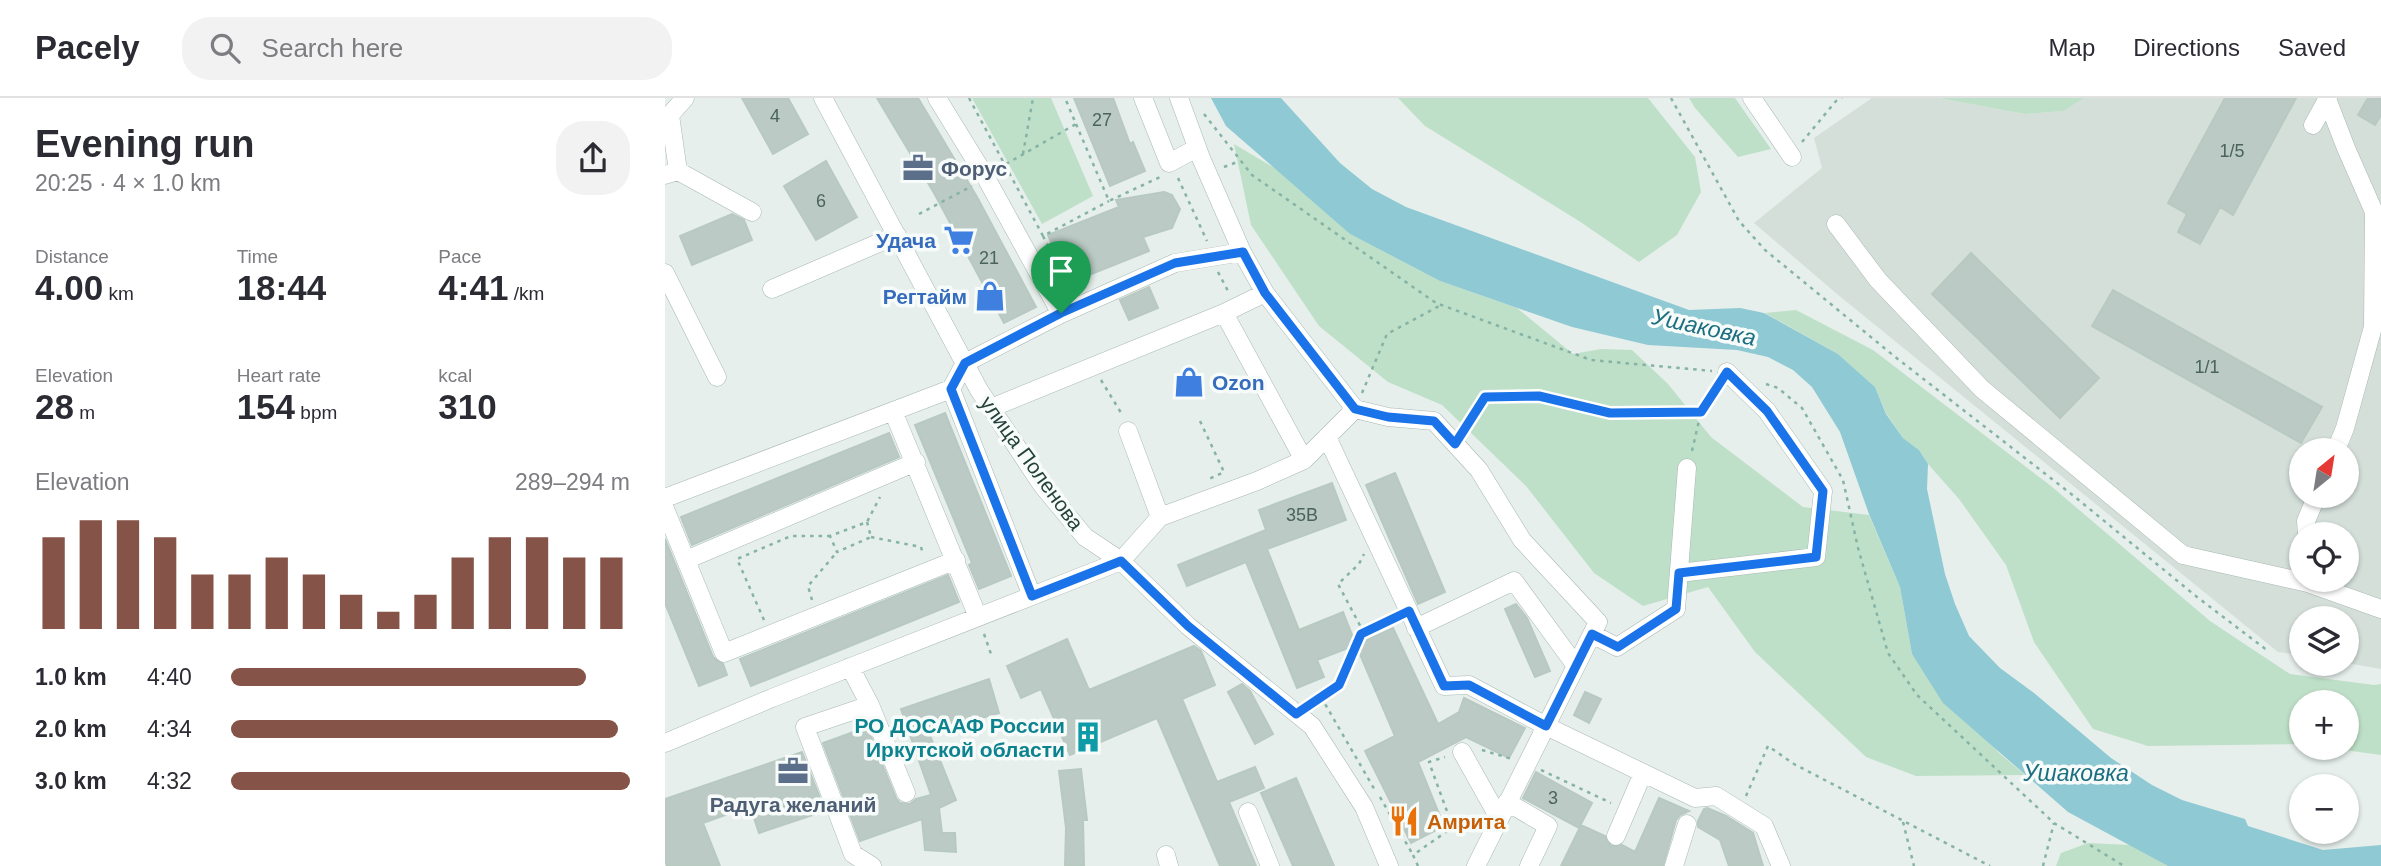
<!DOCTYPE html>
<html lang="en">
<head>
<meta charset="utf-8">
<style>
  :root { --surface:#fff; --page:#f2f2f3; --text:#2b2b33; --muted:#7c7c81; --line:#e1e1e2; --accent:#855347 }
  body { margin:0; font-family:Helvetica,sans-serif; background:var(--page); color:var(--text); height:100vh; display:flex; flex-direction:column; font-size:26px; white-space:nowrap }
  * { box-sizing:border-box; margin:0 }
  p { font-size:23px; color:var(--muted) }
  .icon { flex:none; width:38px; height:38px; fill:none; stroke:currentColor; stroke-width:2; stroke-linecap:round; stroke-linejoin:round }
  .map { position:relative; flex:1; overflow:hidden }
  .panel { display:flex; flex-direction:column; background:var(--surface); width:665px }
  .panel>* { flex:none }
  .needle { width:46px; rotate:30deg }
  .tools { position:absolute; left:1624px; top:340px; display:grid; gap:14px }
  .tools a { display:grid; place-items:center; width:70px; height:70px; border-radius:50%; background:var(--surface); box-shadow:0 2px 5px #0004; font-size:35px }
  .pin { position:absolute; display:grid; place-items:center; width:60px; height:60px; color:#fff; margin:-72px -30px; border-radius:50% 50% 50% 0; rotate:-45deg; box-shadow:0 0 7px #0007 }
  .pin .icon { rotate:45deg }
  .round { display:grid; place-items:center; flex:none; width:74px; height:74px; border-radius:28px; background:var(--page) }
  .headline { display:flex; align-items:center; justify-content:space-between; height:119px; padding:0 35px }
  h1 { font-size:38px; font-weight:600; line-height:52px }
  .figures { display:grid; grid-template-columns:repeat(3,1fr); gap:10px; height:119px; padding:7px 35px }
  .figures div { display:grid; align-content:center }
  .figures b { font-size:35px; font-weight:600 }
  .figures small { font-size:19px; font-weight:400 }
  .figures p { font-size:19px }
  .chart { height:196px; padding:14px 35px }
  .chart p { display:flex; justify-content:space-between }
  .chart svg { width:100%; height:126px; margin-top:7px; stroke:var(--accent); stroke-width:6 }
  ul { padding:0 35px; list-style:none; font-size:23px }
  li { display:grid; grid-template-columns:112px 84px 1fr; align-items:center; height:52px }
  li i { height:18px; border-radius:9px; background:var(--accent) }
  header { display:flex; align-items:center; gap:42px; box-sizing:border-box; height:98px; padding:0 35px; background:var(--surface); border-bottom:2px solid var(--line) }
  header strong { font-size:33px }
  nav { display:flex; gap:38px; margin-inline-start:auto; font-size:24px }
  .search { width:490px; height:63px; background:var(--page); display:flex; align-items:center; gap:18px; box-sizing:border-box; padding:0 24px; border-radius:28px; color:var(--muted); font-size:26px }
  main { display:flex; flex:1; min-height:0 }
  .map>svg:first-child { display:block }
  .built { fill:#d4dfda; fill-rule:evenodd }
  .green { fill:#bfe0c8 }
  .water { fill:#8ec9d4 }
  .building { fill:#bbcac4; stroke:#b8c9c2; stroke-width:2 }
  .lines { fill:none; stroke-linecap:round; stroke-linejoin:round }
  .minor-casing { stroke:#a8b8b2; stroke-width:19 }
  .path { stroke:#86b3a5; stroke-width:2.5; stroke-dasharray:3.5 5; stroke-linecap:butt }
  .minor { stroke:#fff; stroke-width:18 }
  .route-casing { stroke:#fff; stroke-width:14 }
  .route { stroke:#1a73e8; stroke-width:9 }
  .labels { text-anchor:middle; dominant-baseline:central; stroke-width:7; stroke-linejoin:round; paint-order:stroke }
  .number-label { font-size:18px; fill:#4a645c }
  .service-label { font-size:21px; font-weight:bold; fill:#4e5e75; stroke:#f7fbf9; text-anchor:start }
  .shop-label { font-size:21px; font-weight:bold; fill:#366cbe; stroke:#f7fbf9; text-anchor:end }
  .street-label { font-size:21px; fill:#24423a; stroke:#f7fbf9 }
  .culture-label { font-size:21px; font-weight:bold; fill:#0d838f; stroke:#f7fbf9; text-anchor:end }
  .food-label { font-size:21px; font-weight:bold; fill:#c56008; stroke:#f7fbf9; text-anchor:start }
  .water-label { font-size:23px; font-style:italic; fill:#1c6f80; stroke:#f7fbf9 }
</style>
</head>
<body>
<header>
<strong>Pacely</strong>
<div class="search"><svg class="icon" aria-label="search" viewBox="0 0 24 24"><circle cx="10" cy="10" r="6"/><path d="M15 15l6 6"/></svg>Search here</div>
<nav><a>Map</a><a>Directions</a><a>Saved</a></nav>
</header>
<main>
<section class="panel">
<div class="headline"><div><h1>Evening run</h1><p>20:25 · 4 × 1.0 km</p></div><a class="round"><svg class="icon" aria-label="share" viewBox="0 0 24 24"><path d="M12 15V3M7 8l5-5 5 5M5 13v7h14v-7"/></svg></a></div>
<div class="figures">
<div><p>Distance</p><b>4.00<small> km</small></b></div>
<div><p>Time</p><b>18:44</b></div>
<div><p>Pace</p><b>4:41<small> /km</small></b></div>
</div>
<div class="figures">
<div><p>Elevation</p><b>28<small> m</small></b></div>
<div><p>Heart rate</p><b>154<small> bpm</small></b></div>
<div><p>kcal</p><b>310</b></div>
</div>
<div class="chart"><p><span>Elevation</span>289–294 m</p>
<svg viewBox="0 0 160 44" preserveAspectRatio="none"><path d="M5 44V12M15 44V6M25 44V6M35 44V12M45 44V25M55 44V25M65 44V19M75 44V25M85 44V32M95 44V38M105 44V32M115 44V19M125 44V12M135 44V12M145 44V19M155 44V19"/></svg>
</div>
<ul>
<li><b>1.0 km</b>4:40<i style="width:89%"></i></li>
<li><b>2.0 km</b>4:34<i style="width:97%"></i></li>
<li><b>3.0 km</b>4:32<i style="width:100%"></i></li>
</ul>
</section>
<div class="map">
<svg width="1716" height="768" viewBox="0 0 1716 768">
  <rect width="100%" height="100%" fill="#e6efeb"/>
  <path class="built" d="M1207 0H1273L1360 16 1399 13 1419 0H1716V571L1682 565V520H1636V557L1613 554 1172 196 1089 125 1157 70 1149 40ZM1636 352H1682V397H1636ZM1636 436H1682V481H1636Z"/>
  <path class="green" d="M307 0H386L428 98 377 126Z
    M733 0H983L1030 59 1036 94 1012 137 974 164 914 123 760 28Z
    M1024 0H1070L1106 51 1073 59 1030 10Z
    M1273 0H1419L1399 13 1360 16Z
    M569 46 618 75 685 136 775 183 852 210 908 256 936 251 967 252 1003 286 1046 339 1138 409 1204 417 1235 489 1247 556 1334 655 1360 677 1251 678 1201 659 1090 554 1043 489 978 508 929 475 861 388 777 307 723 284 654 228 586 127Z
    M1131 212 1208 252 1386 388 1545 523 1625 576 1709 587 1716 586V657L1657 649H1682V604H1636V646L1483 648 1428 631 1369 544 1341 467 1294 401 1263 366 1254 352 1238 340 1221 315 1210 289 1173 256 1100 215Z
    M1423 745 1465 747 1503 768H1391L1396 755Z"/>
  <path class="water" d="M546 0H616L675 65 707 91 741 109 1024 212 1075 210 1099 215 1173 256 1210 289 1221 316 1238 340 1254 352 1263 366 1262 391 1280 476 1290 506 1304 538 1335 570 1369 595 1446 660 1487 687 1517 702 1580 721 1583 728 1658 752 1716 747V768H1503L1403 714 1278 605 1247 556 1235 489 1204 416 1175 334 1147 289 1128 272 1103 259 1072 252 983 247 907 229 775 183 685 136 561 28Z"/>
  <path class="building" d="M77 0H123L143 36 108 56Z
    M212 0H253L312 99 371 209 339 225 269 95Z
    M409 0H448L465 46 468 44 480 73 445 88Z
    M1560 0H1631L1568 117 1555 109 1535 146 1513 134 1522 116 1503 105Z
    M1703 0H1716V17L1710 27 1693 17Z
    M161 63 192 119 151 142 119 88Z
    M499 94 507 97 515 111 507 130 478 139 484 153 404 185 383 137 454 109 451 102Z
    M67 116 79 122 87 142 27 167 15 138Z
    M1306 155 1434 280 1395 320 1267 196Z
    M484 189 493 210 464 222 455 202Z
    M1448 192 1657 309 1636 345 1427 228Z
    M280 315 346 478 314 491 304 467 307 465 250 327Z
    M224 335 234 359 27 447 16 419Z
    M730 375 780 494 753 506 701 387Z
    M667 385 681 422 602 451 634 532 678 514 691 547 652 562 659 579 632 590 581 464 522 488 513 467 601 432 594 412Z
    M0 441 48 559 58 566 62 577 34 588 0 505Z
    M283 477 294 504 86 588 75 561Z
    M851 506 862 520 885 573 870 579 840 511Z
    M728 530 773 626 794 614 799 600 860 630 844 660 801 639 753 664 779 728 746 745 700 653 730 638 691 547Z
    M402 541 424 592 529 548 536 553 550 587 517 601 552 684 590 669 599 690 564 704 591 768H555L492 620 405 657 376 591 356 600 342 568Z
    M324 581 334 615 264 635 291 702 274 710 277 735H290L291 754 260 752 257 721 195 743 158 645 202 629 231 700 235 705 245 706 251 701 266 697 236 611Z
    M577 586 585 593 608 636 590 646 563 594Z
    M920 594 936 601 924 625 909 617Z
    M137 654 160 713 94 735 85 708 38 725 55 768H2L0 762V701Z
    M416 671 422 722H418L419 768H400L401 730 394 673Z
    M871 674 927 705 914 730 858 700Z
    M631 680 669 768H628L596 695Z
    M994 700 1024 713 1015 717 1011 722 998 768H896L916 727 940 738 946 748 957 747 970 754Z
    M1042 710 1061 718 1088 735 1098 768H1064L1055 742 1033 729V723L1039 711Z"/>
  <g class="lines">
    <g class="minor-casing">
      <path id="minor" d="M158 0 314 292 377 387 420 439 456 463 523 528 647 628 699 709 724 768
        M272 0 320 78 396 216
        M478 0 504 65 532 50
        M1087 0 1127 59
        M1662 1 1681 50 1709 114 1708 229 1680 330 1671 352
        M1648 27 1663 0
        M13 73 87 114
        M0 77 13 73 5 17 20 0
        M1171 126 1213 182 1317 291 1518 457 1643 485 1716 511
        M0 175 52 279
        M107 191 232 137
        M559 215 639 362
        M286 291 367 498
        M326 310 559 215 600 195
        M690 311 723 319 769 323 814 372 857 442 933 524 811 768
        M228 313 313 519
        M463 333 495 419
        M662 339 779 588 804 587 881 628 1030 700 1051 698 1099 728 1116 768
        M0 400 286 291 300 265 396 216 510 165 577 154
        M0 411 59 555 291 462
        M1642 436 1641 423 1652 397
        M21 462 251 364
        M1014 475 1151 459 1158 393 1102 313 1062 274
        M751 530 849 483 911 568
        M927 536 952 549 1011 511 1022 370
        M185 569 205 607 140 629 188 756 207 768
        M205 607 241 695
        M0 645 107 600 456 463 495 419 592 383 639 362 690 311 600 195 577 154 536 60 514 0
        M797 654 834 720
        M842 704 883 728 864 768
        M583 714 605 768
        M951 738 978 675
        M501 757 504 768
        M1009 768 1022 726"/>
    </g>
    <path class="path" d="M304 0 378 138 444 103
      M1006 0 1074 123 1100 152 1229 258 1410 399 1532 499 1603 553
      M539 16 587 77 771 205 926 262 1047 273
      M411 26 444 103 495 79
      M1137 44 1171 3 1177 0
      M358 56 368 0
      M341 66 411 26 400 0
      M559 69 575 63
      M513 80 542 143
      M254 116 307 88
      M378 138 406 194
      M553 174 563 193
      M436 282 458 318
      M1101 286 1113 290 1137 310 1178 382 1193 450 1223 555 1252 597 1389 725 1459 768
      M697 295 722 236 776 207
      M535 323 559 374 544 381
      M799 331 820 299 874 298 945 315 1036 314 1053 288
      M1027 353 1036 314
      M202 424 206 439 172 454 165 438 202 424 215 399
      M206 439 256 449 258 456
      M147 502 143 488 172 454
      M99 522 72 461 126 438H165
      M699 535 673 486 694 466 699 456
      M319 536 326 556
      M656 599 711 694
      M646 606 674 587 696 536 729 520
      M817 652 847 661
      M876 672 946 705
      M1081 698 1103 648 1129 666 1325 768
      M715 699 748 757
      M1238 724 1249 768
      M753 768 748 757 781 734 787 727 764 664 780 659
      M1378 768 1389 725"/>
    <use href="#minor" class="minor"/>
  </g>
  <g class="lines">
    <g class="route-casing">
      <path id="route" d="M578 154 600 195 690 311 723 319 769 323 790 346 820 299 874 298 945 315 1036 314 1062 274 1102 313 1158 393 1151 459 1014 475 1011 511 953 549 927 536 881 628 804 587 779 588 744 513 696 536 674 587 631 616 523 528 456 463 367 498 286 291 300 265 396 215 510 165Z"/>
    </g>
    <use href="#route" class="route"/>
  </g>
  <defs>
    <g id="office-bare" transform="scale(2.415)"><path d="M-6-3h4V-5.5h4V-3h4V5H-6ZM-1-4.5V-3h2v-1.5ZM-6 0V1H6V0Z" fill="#5c6f8a" stroke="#f7fbf9" stroke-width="2.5" paint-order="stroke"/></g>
    <g id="supermarket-bare" transform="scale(2.415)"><path d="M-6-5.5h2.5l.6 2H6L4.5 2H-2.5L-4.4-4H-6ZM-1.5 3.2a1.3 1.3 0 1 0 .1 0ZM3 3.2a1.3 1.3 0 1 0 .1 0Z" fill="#3f7fe0" stroke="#f7fbf9" stroke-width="2.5" paint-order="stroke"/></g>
    <g id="shop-bare" transform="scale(2.415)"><path d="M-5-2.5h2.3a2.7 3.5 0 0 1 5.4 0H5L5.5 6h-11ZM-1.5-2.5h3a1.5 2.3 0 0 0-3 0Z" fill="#3f7fe0" stroke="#f7fbf9" stroke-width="2.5" paint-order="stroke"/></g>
    <g id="building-bare" transform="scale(2.415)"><path d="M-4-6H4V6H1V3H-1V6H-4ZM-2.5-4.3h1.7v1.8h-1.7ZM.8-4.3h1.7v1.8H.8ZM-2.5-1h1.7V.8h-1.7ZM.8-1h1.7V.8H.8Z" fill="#0f9aa8" stroke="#f7fbf9" stroke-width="2.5" paint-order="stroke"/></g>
    <g id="restaurant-bare" transform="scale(2.415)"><path d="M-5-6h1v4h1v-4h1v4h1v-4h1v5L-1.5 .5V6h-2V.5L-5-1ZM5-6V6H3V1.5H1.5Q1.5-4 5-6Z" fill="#e8710a" stroke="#f7fbf9" stroke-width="2.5" paint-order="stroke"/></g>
  </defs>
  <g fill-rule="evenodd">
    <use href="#office-bare" x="253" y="70"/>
    <use href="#supermarket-bare" x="294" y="142"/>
    <use href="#shop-bare" x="325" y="198"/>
    <use href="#shop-bare" x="524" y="284"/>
    <use href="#building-bare" x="423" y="639"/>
    <use href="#office-bare" x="128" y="673"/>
    <use href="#restaurant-bare" x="739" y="723"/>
  </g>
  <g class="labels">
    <g class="number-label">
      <text x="110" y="18">4</text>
      <text x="437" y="22">27</text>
      <text x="1567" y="53">1/5</text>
      <text x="156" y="103">6</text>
      <text x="324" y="160">21</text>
      <text x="1542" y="269">1/1</text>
      <text x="637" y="417">35В</text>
      <text x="888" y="700">3</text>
    </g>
    <g class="service-label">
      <text x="276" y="70">Форус</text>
      <text x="128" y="706" text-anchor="middle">Радуга желаний</text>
    </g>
    <g class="shop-label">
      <text x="271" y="142">Удача</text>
      <text x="302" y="198">Регтайм</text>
      <text x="547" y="284" text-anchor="start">Ozon</text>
    </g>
    <g class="street-label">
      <text transform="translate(367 365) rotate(54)">улица Поленова</text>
    </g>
    <g class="culture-label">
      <text x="400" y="627">РО ДОСААФ России<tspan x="400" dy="24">Иркутской области</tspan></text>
    </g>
    <g class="food-label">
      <text x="762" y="723">Амрита</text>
    </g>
    <g class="water-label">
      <text transform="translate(1039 229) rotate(12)">Ушаковка</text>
      <text x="1411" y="675">Ушаковка</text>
    </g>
  </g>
</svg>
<div class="tools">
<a><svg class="needle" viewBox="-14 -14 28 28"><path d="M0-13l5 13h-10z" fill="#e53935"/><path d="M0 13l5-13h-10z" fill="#7c7c81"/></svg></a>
<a><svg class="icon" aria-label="locate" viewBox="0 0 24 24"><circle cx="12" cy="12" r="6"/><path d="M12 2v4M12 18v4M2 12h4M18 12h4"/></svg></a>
<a><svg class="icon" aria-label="layers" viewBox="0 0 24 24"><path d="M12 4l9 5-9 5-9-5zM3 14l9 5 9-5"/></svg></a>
<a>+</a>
<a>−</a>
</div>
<div class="pin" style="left:396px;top:215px;background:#1e9e55"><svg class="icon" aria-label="arrive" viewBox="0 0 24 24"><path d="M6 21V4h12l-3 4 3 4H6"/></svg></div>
</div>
</main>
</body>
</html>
